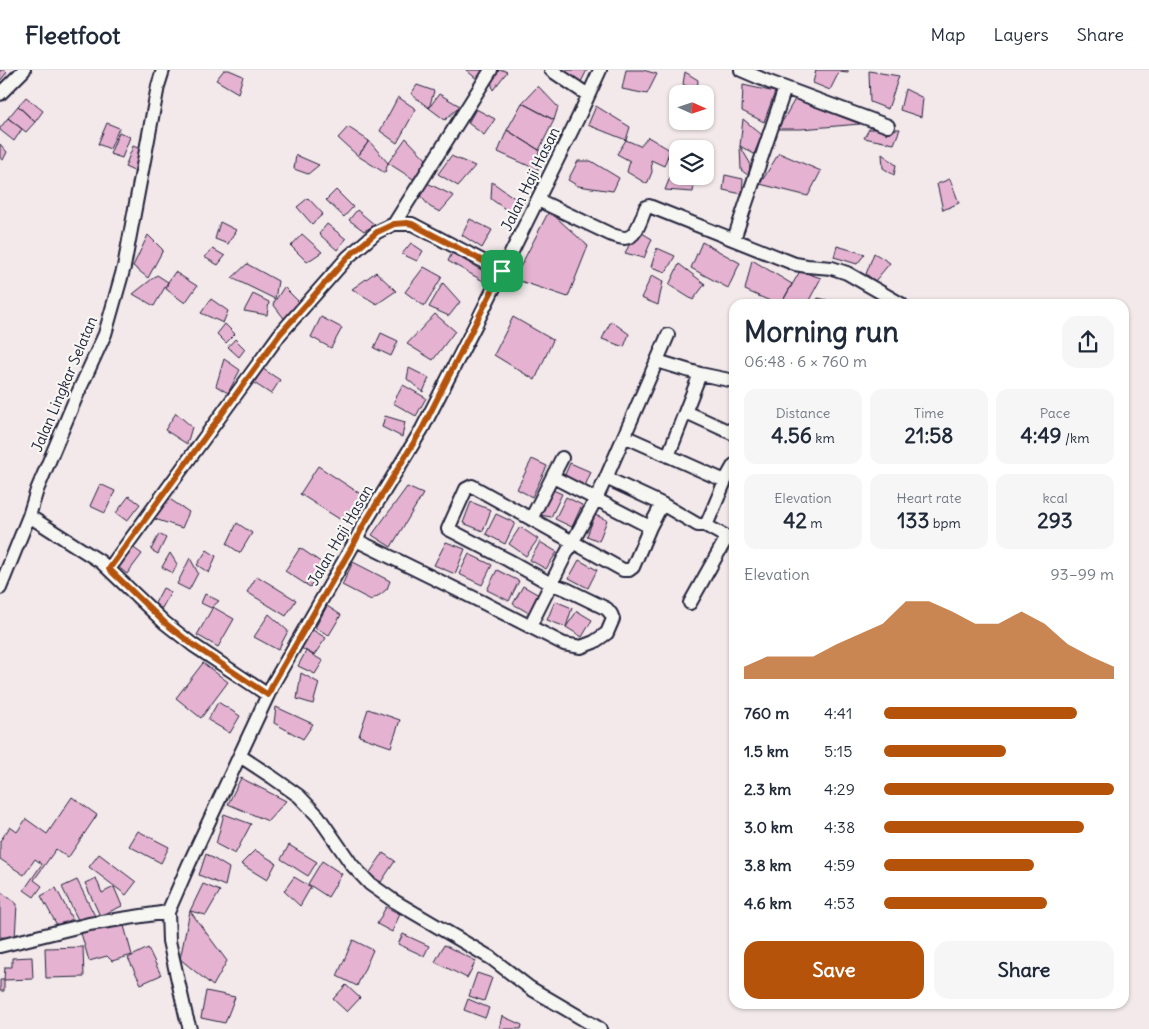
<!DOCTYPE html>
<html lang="en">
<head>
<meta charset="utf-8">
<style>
  :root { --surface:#fff; --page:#f6f6f7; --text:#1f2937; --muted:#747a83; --line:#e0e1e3; --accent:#b45309 }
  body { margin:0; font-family:Delius,sans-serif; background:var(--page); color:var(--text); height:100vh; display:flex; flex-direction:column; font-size:19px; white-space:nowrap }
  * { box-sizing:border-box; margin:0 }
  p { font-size:16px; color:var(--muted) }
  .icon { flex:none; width:28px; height:28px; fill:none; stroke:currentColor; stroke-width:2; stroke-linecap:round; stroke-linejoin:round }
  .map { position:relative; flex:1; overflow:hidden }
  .side { position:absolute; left:729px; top:229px; width:400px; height:710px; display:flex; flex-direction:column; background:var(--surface); border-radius:15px; box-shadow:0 1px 4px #0004 }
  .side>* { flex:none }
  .needle { width:32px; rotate:93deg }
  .controls { position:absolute; left:669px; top:15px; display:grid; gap:10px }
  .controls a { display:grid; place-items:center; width:45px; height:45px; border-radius:10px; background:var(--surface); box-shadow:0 1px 4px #0004; font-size:25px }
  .pin { position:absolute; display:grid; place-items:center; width:42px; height:42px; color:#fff; margin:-21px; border-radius:10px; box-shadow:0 2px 8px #0006 }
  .round { display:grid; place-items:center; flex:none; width:52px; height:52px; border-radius:15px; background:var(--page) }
  .head { display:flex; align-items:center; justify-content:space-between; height:85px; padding:0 15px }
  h1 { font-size:28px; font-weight:700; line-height:38px }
  .metrics { display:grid; grid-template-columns:repeat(3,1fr); gap:8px; height:85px; padding:5px 15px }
  .metrics div { display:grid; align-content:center; border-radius:12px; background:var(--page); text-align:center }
  .metrics b { font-size:21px; font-weight:700 }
  .metrics small { font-size:14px; font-weight:400 }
  .metrics p { font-size:14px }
  .chart { height:140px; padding:10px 15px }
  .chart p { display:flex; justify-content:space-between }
  .chart svg { width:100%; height:90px; margin-top:5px; fill:var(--accent); opacity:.7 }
  .button { display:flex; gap:10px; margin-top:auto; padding:10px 15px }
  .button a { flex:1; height:58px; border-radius:15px; background:var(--accent); color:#fff; font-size:20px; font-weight:700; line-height:58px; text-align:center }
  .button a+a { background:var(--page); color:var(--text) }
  ul { padding:0 15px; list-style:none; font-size:16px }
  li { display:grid; grid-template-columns:80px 60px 1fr; align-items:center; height:38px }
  li i { height:12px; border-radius:6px; background:var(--accent) }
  header { display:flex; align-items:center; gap:30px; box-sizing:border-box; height:70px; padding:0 25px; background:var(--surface); border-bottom:1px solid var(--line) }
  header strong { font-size:24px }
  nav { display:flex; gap:28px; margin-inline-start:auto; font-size:18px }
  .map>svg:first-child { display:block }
  .building { fill:#e5b3d1; stroke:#22223b }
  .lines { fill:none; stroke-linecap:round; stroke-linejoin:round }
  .minor-casing { stroke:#22223b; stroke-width:16 }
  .minor { stroke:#f6f6f2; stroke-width:12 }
  .route-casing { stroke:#fff; stroke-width:10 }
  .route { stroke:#b45309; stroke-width:6 }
  .labels { text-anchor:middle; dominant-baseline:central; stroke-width:4.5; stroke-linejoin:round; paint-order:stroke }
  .street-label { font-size:15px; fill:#22223b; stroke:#f6f6f2 }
</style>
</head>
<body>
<header>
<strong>Fleetfoot</strong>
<nav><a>Map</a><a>Layers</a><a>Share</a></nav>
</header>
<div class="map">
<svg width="1149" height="959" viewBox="0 0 1149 959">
  <rect width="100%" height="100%" fill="#f3e9eb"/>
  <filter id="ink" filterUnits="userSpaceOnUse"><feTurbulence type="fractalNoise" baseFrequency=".02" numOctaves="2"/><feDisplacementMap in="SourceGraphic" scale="10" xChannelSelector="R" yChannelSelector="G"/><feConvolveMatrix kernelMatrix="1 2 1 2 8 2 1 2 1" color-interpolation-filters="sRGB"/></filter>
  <g filter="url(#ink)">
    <path class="building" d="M0 0H5L7 2 0 11Z
      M224 0H229L243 6 238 23 216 10Z
      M466 0H485L478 10Z
      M498 0H503L507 2 493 20 491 10Z
      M556 0H587L581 12Z
      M626 0H643L657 4 647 24 622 19Z
      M816 0H848V3L839 2 830 20 813 13Z
      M869 1 899 6 888 39 870 32Z
      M685 2 698 10 697 23 683 14Z
      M417 15 434 21 429 38 411 24Z
      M743 15 775 22 764 52 742 41Z
      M538 16 558 37 554 50 522 33Z
      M905 19 923 28 921 47 900 40Z
      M439 24 460 36 445 50 429 38Z
      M26 27 43 41 35 52 18 36Z
      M398 27 416 39 397 73 380 61Z
      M795 29 860 54 801 59H778Z
      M522 33 554 50 539 80 507 60Z
      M18 36 35 52 26 62 8 48Z
      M596 36 630 57 626 70 588 55Z
      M476 39 495 49 484 65 468 53Z
      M8 48 22 59 14 71 0 60V58Z
      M743 49 762 65 754 84 740 76Z
      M107 53 119 58 110 79 98 74Z
      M348 57 369 71 358 86 338 68Z
      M869 59H900L894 74 864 68Z
      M507 60 539 80 538 100 498 82Z
      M119 62 130 67 122 88 110 84Z
      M648 67 670 80 664 96 651 90 652 102 647 114 627 102 630 91 617 84 626 70 640 76Z
      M406 68 426 89 418 112 388 93Z
      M369 71 388 93 385 103 358 86Z
      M0 74 7 82 3 90 0 88Z
      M133 76 145 81 136 102 125 97Z
      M740 76 750 93 749 106 741 100Z
      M678 79V91L667 87Z
      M779 83 821 101 808 126 760 114Z
      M882 84 896 95 894 105 883 98Z
      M296 85 319 95 308 104 294 99Z
      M451 86 475 96 458 116 438 104Z
      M705 86 714 89 707 101 705 100Z
      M578 91H591L619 108 613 121 578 116 568 110Z
      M672 102 678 105V106H680L694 114 693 122 665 120Z
      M725 105 743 109 742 124 723 120Z
      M950 109 959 133 943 140 937 114Z
      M425 112 454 126 440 142 430 137 418 123Z
      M492 112 513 127 524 132 515 146 491 129Z
      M336 120 353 137 344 147 326 130Z
      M308 128 323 144 312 154 297 137Z
      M357 140 375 155 364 161 349 150Z
      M549 141 588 176 568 227 514 209Z
      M470 149 492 160 482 178 462 165Z
      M220 152 236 160 228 174 215 169Z
      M327 154 346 169 337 180 319 164Z
      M637 160 652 169 644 188 625 183Z
      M302 164 322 182 307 192 291 176Z
      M148 165 163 180 148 208 133 196Z
      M702 172 740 193 728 218 691 198Z
      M411 173 423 181 417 191 402 184Z
      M837 176 865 184 857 194 834 187Z
      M657 178 675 186 666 202 651 197Z
      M213 179 225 186 218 195 204 187Z
      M452 183 490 205 485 212 448 191Z
      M874 183 890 193 875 211 866 204Z
      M752 190 792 214 781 234H777L745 220Z
      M247 194 278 211 275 229 232 208Z
      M679 194 705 214 693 230 669 215Z
      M424 197 442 207 424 236 405 222Z
      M800 201 821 208 807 234H781Z
      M175 202 197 216 185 233 166 219 168 212Z
      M376 202 396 221 377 234 352 219Z
      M157 205 168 212 154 236 133 224Z
      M652 205 663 211 658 235 641 228Z
      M443 213 460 232 449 246 429 237Z
      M284 217 309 242 293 260 273 234Z
      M253 224 269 232 267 245 244 241Z
      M818 228 827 230 826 234H815Z
      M211 229 228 241 223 253 201 243Z
      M435 244 455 261 433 290 407 274Z
      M321 247 342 258 331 278 311 267Z
      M513 247 553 270 535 310 494 285Z
      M611 251 629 264 624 277 602 269Z
      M225 254 235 264 226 273 217 264Z
      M381 263 398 271 391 286 374 278Z
      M235 269 245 279 239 287 228 277Z
      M224 289 240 300 228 323 216 316Z
      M409 298 429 308 423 322 407 309Z
      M263 299 280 310 271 324 254 313Z
      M403 315 426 328 416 346 393 333Z
      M176 343 192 357 187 374 165 360Z
      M385 346 405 352 402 367 382 357Z
      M532 389 547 396 532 427 517 419Z
      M570 393 591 402 585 416 564 407Z
      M318 396 365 427 341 450 300 424Z
      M100 414 115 421 105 443 90 436Z
      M407 417 423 424 391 477 372 465Z
      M553 420 562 424 551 447 540 445Z
      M129 426 140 434 127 451 116 443Z
      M165 426 189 442 182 458 152 448Z
      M566 427 582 435 572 457 555 449Z
      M471 432 491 440 483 461 463 453Z
      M496 444 515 453 505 474 486 464Z
      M595 445 607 450 599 471 587 466Z
      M237 453 252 463 240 483 227 474Z
      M520 457 538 469 526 486 509 474Z
      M159 464 166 468 158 484 151 480Z
      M446 472 465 479 455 504 434 495Z
      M540 472 557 482 546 499 530 490Z
      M131 476 142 484 127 504 116 495Z
      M300 478 325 495 310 517 285 501Z
      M207 480 216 486 209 503 197 495Z
      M170 483 177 494 173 503 162 497Z
      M469 484 492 495 482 515 459 504Z
      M190 488 198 503 189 520 177 514Z
      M579 490 597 500 588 518 569 508Z
      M353 492 390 511 387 519 381 524 371 530 342 515Z
      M497 500 519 511 509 531 487 520Z
      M257 506 296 530 286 546 247 522Z
      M523 516 539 525 529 543 513 534Z
      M163 518 171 522 162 538 153 537Z
      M205 524 219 531 211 538 201 533Z
      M555 531 572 538 566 557 547 550Z
      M327 536 341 545 329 565 315 558Z
      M213 537 234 549 218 577 197 565Z
      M577 541 592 550 582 567 566 557Z
      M269 544 288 561 278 580 254 567Z
      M311 559 326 568 314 585 301 578Z
      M306 581 323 591 315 604 298 596Z
      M203 593 228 612 201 648 176 628Z
      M301 603 319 613 313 634 297 629Z
      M218 632 240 646 230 663 208 650Z
      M276 637 313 654 303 669 274 653Z
      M368 639 400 650 391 677 359 666Z
      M241 708 286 731 268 751 228 734Z
      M72 727 97 745 68 788 56 779 34 810 42 816 34 827 24 820 42 794 35 789 24 805 0 789V771L10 757 17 762 26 749 47 764Z
      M224 744 251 754 235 784 216 774Z
      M138 761 169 777 161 793 129 776Z
      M289 775 317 792 308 806 281 789Z
      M255 780 276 793 267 810 241 794Z
      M383 783 395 791 381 812 369 804Z
      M99 784 136 812 126 825 89 797Z
      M206 784 229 798 225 816 199 805Z
      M322 791 342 804 328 827 308 814Z
      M294 807 311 817 300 836 284 821Z
      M96 808 102 823 114 817 122 836 100 846 85 813Z
      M77 810 95 846 80 854 62 817Z
      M203 814 220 821 206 845 190 841Z
      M56 818 72 849 58 857 41 826Z
      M0 821 17 834 15 868 0 867Z
      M386 837 400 844 392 862 377 854Z
      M190 841 227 891 213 916 180 889Z
      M123 852 132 885 112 891 107 886 89 891 81 863Z
      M403 864 429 876 424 886 398 874Z
      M353 870 373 880 357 916 337 906Z
      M444 875 476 891 467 908 435 892Z
      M83 877 84 907 46 908 45 878Z
      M148 878 161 905 141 914 128 888Z
      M32 887 33 909 4 910 5 897H12V888Z
      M477 903 492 908 484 931 469 926Z
      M0 910H4V921H0Z
      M346 915 360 928 347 942 333 929Z
      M206 921 235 927 225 953 201 948Z
      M468 929 489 938 485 948 464 940Z
      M502 946 522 955 521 959H499Z"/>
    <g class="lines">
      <g class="minor-casing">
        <path id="minor" d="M551 0 588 25
          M741 0 769 12 888 56
          M0 24 24 0
          M538 130 612 165C616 166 621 168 625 168 637 168 642 146 646 137L649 136 795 194 807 196 832 198 847 203 901 234
          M394 154 491 0
          M734 169 785 18
          M668 265 606 408 662 434 698 455H705L708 451 725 411 734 395
          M657 291 700 304 734 311
          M686 342 734 364
          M624 366 725 411
          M668 386 700 304
          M553 407 650 457
          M29 446 101 492 165 553 193 575 268 625
          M531 449 562 388
          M705 455 734 471
          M356 470 482 532 564 574 581 577 594 572 607 563 613 549 611 544 607 539 566 519 551 514 508 490 448 459 466 419 472 416 623 500H629L633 497 650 457 662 434
          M109 499 280 264 348 187 377 162 394 154H412L502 201
          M0 518 29 446 37 420 77 325 105 264 124 197 158 16 163 0
          M690 533 727 467
          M530 556 566 484 596 429 606 408
          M240 686 272 707 299 726 318 746 352 795 370 814 394 831 491 888 530 918 600 959
          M0 876 89 854 168 842
          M190 959 186 946 169 871 168 842 189 794 274 612 356 470 363 456 422 359 476 254 578 48 600 0"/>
      </g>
      <use href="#minor" class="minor"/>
    </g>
  </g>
  <g class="lines" filter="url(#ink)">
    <g class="route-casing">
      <path id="route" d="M407 153 412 154 502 201 422 359 363 456 356 470 274 612 268 625 193 575 165 553 109 499 280 264 348 187 377 162 394 154Z"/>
    </g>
    <use href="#route" class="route"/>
  </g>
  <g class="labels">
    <g class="street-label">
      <text transform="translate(530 109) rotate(-64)">Jalan Haji Hasan</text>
      <text transform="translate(64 314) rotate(-67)">Jalan Lingkar Selatan</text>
      <text transform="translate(340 465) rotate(-60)">Jalan Haji Hasan</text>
    </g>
  </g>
</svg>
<div class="controls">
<a><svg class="needle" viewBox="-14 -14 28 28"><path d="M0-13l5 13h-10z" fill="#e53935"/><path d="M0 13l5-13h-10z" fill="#747a83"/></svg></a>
<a><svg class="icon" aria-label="layers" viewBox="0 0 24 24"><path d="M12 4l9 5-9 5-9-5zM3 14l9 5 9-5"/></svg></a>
</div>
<div class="pin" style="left:502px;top:201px;background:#1e9e55"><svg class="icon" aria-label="arrive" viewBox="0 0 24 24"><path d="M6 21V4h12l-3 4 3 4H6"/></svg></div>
<section class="side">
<div class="head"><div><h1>Morning run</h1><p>06:48 · 6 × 760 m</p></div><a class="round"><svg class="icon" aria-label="share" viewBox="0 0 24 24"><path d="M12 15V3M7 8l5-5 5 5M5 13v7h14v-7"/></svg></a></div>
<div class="metrics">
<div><p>Distance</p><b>4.56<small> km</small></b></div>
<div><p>Time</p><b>21:58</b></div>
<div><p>Pace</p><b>4:49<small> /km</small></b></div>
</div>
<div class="metrics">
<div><p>Elevation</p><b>42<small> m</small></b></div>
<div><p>Heart rate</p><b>133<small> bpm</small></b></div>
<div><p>kcal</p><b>293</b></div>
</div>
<div class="chart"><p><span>Elevation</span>93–99 m</p>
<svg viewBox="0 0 160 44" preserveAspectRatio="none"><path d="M0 44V38L10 33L20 33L30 33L40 27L50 22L60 17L70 6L80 6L90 11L100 17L110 17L120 11L130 17L140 27L150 33L160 38V44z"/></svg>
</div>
<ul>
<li><b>760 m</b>4:41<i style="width:84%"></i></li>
<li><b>1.5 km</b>5:15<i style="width:53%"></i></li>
<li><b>2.3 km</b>4:29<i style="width:100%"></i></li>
<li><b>3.0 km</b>4:38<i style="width:87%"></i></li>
<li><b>3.8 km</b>4:59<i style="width:65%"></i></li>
<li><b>4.6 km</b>4:53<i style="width:71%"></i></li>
</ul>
<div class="button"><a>Save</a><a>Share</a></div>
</section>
</div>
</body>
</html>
